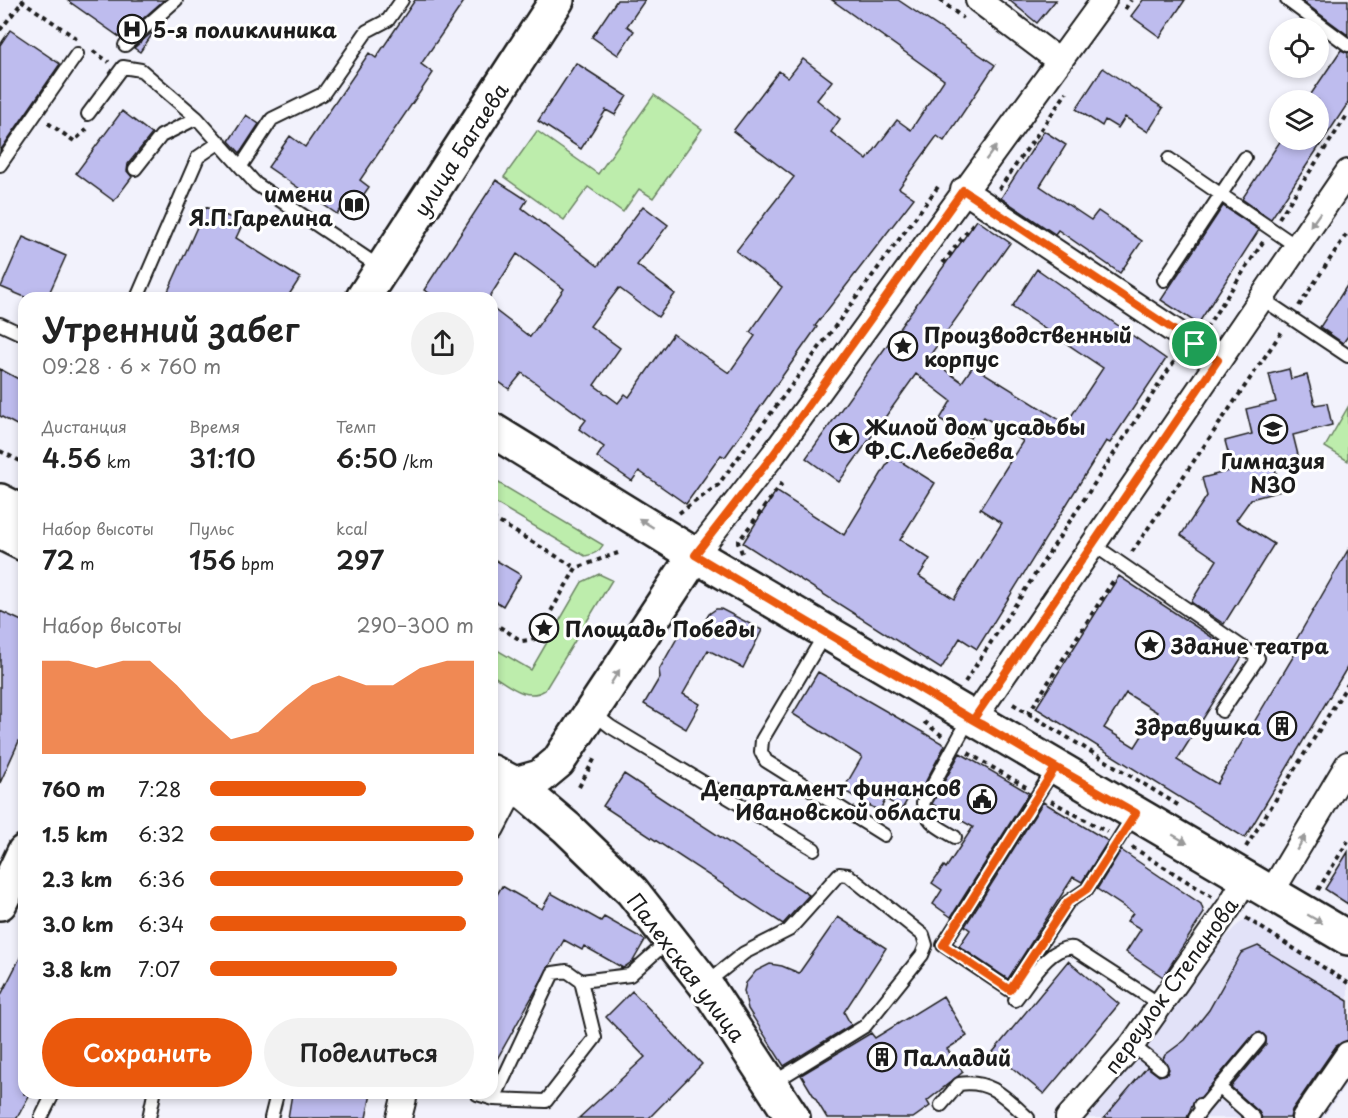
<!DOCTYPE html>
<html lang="ru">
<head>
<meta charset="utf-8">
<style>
  :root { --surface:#fff; --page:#f2f2f2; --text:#222; --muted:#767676; --accent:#ea580c }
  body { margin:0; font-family:"Playpen Sans",sans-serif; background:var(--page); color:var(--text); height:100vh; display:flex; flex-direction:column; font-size:22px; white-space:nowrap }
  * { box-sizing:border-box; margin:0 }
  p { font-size:20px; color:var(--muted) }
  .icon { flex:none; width:33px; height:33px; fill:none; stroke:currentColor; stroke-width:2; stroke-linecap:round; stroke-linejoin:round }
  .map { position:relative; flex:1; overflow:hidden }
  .side { position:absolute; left:18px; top:292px; width:480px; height:807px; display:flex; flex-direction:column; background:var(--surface); border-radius:18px; box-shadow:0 3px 9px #0003 }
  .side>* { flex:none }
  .controls { position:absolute; left:1269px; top:18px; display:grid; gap:12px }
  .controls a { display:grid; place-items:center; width:60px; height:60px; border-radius:50%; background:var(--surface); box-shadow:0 3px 9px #0003; font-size:30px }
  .pin { position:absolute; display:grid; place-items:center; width:51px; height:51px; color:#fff; margin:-26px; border:3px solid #fff; border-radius:50%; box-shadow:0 2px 6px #0007 }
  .round { display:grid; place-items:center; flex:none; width:63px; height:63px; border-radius:32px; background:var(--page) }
  .head { display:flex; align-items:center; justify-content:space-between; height:102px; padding:0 24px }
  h1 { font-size:33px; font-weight:600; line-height:45px }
  .metrics { display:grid; grid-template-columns:repeat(3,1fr); gap:9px; height:102px; padding:6px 24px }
  .metrics div { display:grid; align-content:center }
  .metrics b { font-size:26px; font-weight:600 }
  .metrics small { font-size:16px; font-weight:400 }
  .metrics p { font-size:16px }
  .chart { height:168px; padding:12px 24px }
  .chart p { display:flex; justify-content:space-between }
  .chart svg { width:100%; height:108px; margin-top:6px; fill:var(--accent); opacity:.7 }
  .button { display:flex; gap:12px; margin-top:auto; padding:12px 24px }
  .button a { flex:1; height:69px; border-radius:36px; background:var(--accent); color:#fff; font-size:24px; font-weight:600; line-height:69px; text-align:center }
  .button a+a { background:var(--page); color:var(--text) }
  ul { padding:0 24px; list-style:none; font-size:20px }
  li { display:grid; grid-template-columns:96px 72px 1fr; align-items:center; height:45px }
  li i { height:15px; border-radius:8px; background:var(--accent) }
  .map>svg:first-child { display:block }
  .built { fill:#e2e2f8 }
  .green { fill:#bdedac; stroke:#6c8464; stroke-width:1.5 }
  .building { fill:#bebcee; stroke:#1c1c1c; stroke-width:1.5; fill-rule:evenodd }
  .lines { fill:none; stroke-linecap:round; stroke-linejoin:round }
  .lane-casing { stroke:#1c1c1c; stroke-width:16 }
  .street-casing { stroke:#1c1c1c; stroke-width:28 }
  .secondary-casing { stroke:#1c1c1c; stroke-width:38 }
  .path { stroke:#1c1c1c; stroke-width:4; stroke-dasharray:4.5 4.5; stroke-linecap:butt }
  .lane { stroke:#fff; stroke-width:12 }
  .street { stroke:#fff; stroke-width:24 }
  .secondary { stroke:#fff; stroke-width:33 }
  .oneway { fill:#999 }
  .route-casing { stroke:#fff; stroke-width:12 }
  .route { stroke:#ea580c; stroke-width:8 }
  .labels { text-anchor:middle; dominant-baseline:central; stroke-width:6; stroke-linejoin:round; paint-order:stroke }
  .poi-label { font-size:21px; font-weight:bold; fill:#1c1c1c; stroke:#fff; text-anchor:start }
  .street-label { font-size:21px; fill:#1c1c1c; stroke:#fff }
</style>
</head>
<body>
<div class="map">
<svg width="1348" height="1118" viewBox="0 0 1348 1118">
  <rect width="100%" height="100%" fill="#f2f2fc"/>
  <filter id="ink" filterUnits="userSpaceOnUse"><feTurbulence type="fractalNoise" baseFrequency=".0167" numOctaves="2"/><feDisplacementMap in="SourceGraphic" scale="12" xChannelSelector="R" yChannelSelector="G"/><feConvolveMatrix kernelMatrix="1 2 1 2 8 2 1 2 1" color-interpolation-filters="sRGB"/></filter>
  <g filter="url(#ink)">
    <path class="built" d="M1248 917 1348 983V1081L1323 1118H1068L1234 928Z"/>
    <path class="green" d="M654 95 702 129 653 198 639 189 623 212 588 187 564 220 504 177 537 131 598 174Z
      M1348 407V461L1325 447Z
      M492 479 603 545C599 552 593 555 585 556L492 501Z
      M599 574 612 580 545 690C526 702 509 685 492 675V647L531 670 582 582Z"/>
    <path class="building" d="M67 0H164L121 38Z
      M415 0H465L421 64 433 73 360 180 369 187 350 214 342 208 337 214 268 167 290 136 305 147 369 53 376 58Z
      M617 0H645L627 26 634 31 618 55 592 37Z
      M832 0H898L995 65 944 141 937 136 899 188 914 198 815 326 817 327 725 457 721 455 686 504 639 471 632 481 597 457 604 447 579 429 586 420 522 373 509 389 492 377V308L530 337 564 289 517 254 489 298H437L424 290 496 180 527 200 522 208 598 266 643 206 668 225 637 265 675 294 658 317 619 288 590 326 620 348 594 385 618 403 625 394 629 397 673 334 729 373 755 336 750 332 782 287 736 251 794 177 733 131 779 71 788 78 803 59 832 81 817 100 840 119 831 132 867 160 897 120 911 130 944 80Z
      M1009 0H1056L1037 23Z
      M1143 0H1185L1160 37 1131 16Z
      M1301 0H1348V35Z
      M156 29 140 52 134 48Z
      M10 30 60 64 0 151V45Z
      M1341 50 1348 53V103L1271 219 1242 199 1281 140H1318V100H1307Z
      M576 63 627 96 615 115 606 110 581 149 538 121Z
      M1103 68 1163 108 1148 132 1125 117 1118 128 1105 120 1102 126 1076 109Z
      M122 111 152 134 128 164 127 171 132 177 114 201 76 173Z
      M246 115 259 124 240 153 229 141Z
      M1044 131 1066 145 1040 186 1091 220 1098 211 1142 241 1120 273 1058 230 1055 234 1001 198Z
      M1223 206 1259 230 1198 324 1161 300Z
      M206 207 243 223 236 238 300 278 287 298H165Z
      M977 220 1010 243 928 358 962 382 973 366 1066 424 1103 368 1012 307 1037 269 1166 359 1110 443 1106 441 977 649 960 638 941 669 743 543 776 491 844 535 892 456 935 483 900 540 930 559 919 576 954 599 1002 523 980 509 1023 441 984 417 970 438 940 419 951 401 916 374 839 482 806 458Z
      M23 237 66 256 47 298H27L1 287Z
      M1348 284V336L1343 343 1320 327Z
      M0 369 24 382V429L0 416Z
      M1289 369 1291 379 1307 375 1315 405 1327 403 1332 425 1293 435 1300 463 1275 469 1281 491 1251 499 1236 520 1274 544 1224 624 1191 602 1217 560 1181 535 1207 496 1202 478 1233 470 1225 441 1252 434 1246 409 1276 402 1269 374Z
      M1348 550V666L1245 838 1036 708 1119 576 1242 657 1177 760 1217 784 1296 652 1291 649ZM1126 693 1157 712 1135 747 1104 728Z
      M492 558 521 575 503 606 492 599Z
      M716 609H721L762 630 743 668 708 650 683 694 700 704 686 729 644 704 660 677 659 670 684 626 697 634 709 614Z
      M0 611 24 622V730L0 783Z
      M818 672 945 745 918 796 912 792 902 809 886 799 879 811 843 790 862 757 793 714Z
      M960 753 1029 793 951 917 933 904 942 890 932 883 944 866 946 868 973 827 932 804Z
      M624 774 809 895 783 924 603 806Z
      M1043 802 1108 841 1082 882 1073 877 1008 979 959 946 970 930 965 926Z
      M1121 850 1201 904 1204 913 1163 977 1126 952 1141 929 1127 921 1133 913 1097 889Z
      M1348 852V904L1325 889Z
      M502 886 542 909 551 893 601 921 604 917 645 940 633 961 623 968 584 946 582 950 564 940 492 1068V903Z
      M838 917 886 948 844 1012 851 1025 784 1066 748 1009 744 991 746 983 756 971 770 964 782 966 799 973Z
      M1258 946 1348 1001V1040L1336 1046 1292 1110 1290 1118H1262L1259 1112 1231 1087 1266 1045V1037L1260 1032 1253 1035 1201 1097 1194 1100 1187 1118H1104L1147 1067 1159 1076 1167 1074 1169 1069 1163 1059 1165 1055 1185 1040 1209 1010 1241 953Z
      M24 950V1094H30L17 1118H0V997Z
      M1068 961 1119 1004 1044 1094 993 1052Z
      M632 991 702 1064 649 1118H579L645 1057 606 1017Z
      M943 996 967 1036 947 1049 963 1072 927 1101 930 1106 913 1118H827L801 1075 871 1033 875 1038Z
      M292 1094H371L366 1118H288Z"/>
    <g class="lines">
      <g class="lane-casing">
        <path id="lane" d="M1287 0 1348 45
          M125 45 176 0
          M88 114 123 67 141 70 197 118
          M1169 159 1296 246
          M0 165 77 54
          M241 166 272 119 323 94 367 31 388 20 402 0
          M135 169 161 136 197 118 256 184 381 268
          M1164 280 1245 158
          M137 298 198 157 220 142
          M1261 298 1348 356
          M0 324 24 335
          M1091 543 1258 658 1222 711
          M826 632 762 740 761 752 766 761 884 835
          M593 713 611 727 814 849
          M1054 769 943 945 1010 990 1068 902 1087 889 1135 813
          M955 837C939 827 926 823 923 803L969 719
          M581 981 567 971 553 973 494 1099 546 1101 595 1038 581 981 630 975 669 940
          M706 983 744 953 789 930 839 874 848 875 923 935 926 945 922 955 865 1026 771 1084
          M1015 1000C1029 983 1049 945 1073 948L1161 1005
          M1132 1045 1161 1068
          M1219 1087 1254 1118
          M477 1094 494 1099
          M941 1105 959 1084C990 1079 1006 1098 1028 1118
          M1200 1105 1203 1107 1259 1040
          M41 1118 53 1094
          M149 1118 154 1094
          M271 1118 277 1094
          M1195 1118 1203 1107"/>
      </g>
      <g class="street-casing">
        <path id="street" d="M978 0 1059 61
          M963 190 1218 360
          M695 555 773 455 1104 0
          M973 720 1348 172
          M492 828 515 784
          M1271 893 1348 764
          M399 1118 405 1094
          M1068 1118 1132 1045 1229 907 1246 878
          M1304 1118 1348 1054"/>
      </g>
      <g class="secondary-casing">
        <path id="secondary" d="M363 298 557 0
          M492 430 695 555 1348 938
          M0 501 24 513
          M0 532 24 544
          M492 772 515 784 567 828 632 891 705 984 793 1118
          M515 784 540 777 558 762 695 555
          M0 903 24 852"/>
      </g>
      <path class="path" d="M21 0 77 39
        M940 0 963 18
        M1125 9 1131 0
        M0 30 23 1
        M93 51 109 62
        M48 123 74 141 87 129
        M999 189 1067 92
        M1279 218 1348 114
        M943 263 975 221
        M1299 306 1348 232
        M1206 328 1263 242
        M0 451 24 463
        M679 513 718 485 940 184
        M492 518 576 568
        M1132 552 1283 330
        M742 553 738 542 783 482
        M492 622 522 641 535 639 576 568 618 553
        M965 682 1173 363 1179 358
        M1013 704 1178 805
        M1028 714 1115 578
        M924 722 944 737
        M968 753 1026 787
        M579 787 596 756
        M1051 801 1107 832
        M1132 847 1212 897
        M1246 847 1348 684
        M1318 890 1348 841
        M1246 918 1348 983"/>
      <use href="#lane" class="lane"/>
      <use href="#street" class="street"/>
      <use href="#secondary" class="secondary"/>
    </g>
    <defs><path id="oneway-solid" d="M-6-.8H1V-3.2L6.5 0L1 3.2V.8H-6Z" transform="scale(1.5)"/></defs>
    <g class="oneway">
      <use href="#oneway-solid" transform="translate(991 153) rotate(-53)"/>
      <use href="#oneway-solid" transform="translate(1315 220) rotate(125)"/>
      <use href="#oneway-solid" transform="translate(646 523) rotate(-148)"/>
      <use href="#oneway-solid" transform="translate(615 677) rotate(-58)"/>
      <use href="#oneway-solid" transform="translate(1180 839) rotate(30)"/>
      <use href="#oneway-solid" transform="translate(1301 843) rotate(-59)"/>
      <use href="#oneway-solid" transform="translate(1315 919) rotate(30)"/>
    </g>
  </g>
  <g class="lines" filter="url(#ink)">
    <g class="route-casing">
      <path id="route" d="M1195 344 1218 360 973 720 1136 813 1087 889 1068 902 1010 990 943 945 1055 768 981 724 973 720 695 555 773 455 963 190 1195 344"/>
    </g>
    <use href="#route" class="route"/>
  </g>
  <defs>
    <g id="hospital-ring" transform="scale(1.5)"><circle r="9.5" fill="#fff" stroke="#1c1c1c" stroke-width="1.5"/><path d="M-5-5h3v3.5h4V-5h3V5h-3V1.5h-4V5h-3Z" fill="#1c1c1c"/></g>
    <g id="library-ring" transform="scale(1.5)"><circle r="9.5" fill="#fff" stroke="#1c1c1c" stroke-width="1.5"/><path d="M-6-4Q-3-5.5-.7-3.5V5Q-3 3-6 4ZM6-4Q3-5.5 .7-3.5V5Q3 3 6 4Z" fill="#1c1c1c"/></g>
    <g id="sight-ring" transform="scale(1.5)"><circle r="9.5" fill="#fff" stroke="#1c1c1c" stroke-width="1.5"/><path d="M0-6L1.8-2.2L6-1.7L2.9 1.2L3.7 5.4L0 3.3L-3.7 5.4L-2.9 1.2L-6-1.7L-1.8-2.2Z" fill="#1c1c1c"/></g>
    <g id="school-ring" transform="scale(1.5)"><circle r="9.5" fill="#fff" stroke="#1c1c1c" stroke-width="1.5"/><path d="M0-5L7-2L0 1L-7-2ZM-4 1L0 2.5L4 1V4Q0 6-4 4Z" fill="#1c1c1c"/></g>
    <g id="building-ring" transform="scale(1.5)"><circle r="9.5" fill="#fff" stroke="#1c1c1c" stroke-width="1.5"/><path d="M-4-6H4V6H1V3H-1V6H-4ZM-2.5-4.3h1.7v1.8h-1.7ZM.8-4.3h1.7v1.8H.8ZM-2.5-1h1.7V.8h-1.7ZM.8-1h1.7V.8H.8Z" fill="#1c1c1c"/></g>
    <g id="civic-ring" transform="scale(1.5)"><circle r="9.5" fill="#fff" stroke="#1c1c1c" stroke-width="1.5"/><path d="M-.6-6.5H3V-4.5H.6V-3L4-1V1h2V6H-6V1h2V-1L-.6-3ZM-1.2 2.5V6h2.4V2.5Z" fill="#1c1c1c"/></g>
  </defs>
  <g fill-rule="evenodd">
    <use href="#hospital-ring" x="132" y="29"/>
    <use href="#library-ring" x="354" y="205"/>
    <use href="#sight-ring" x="903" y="346"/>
    <use href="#school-ring" x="1273" y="429"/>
    <use href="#sight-ring" x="844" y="438"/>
    <use href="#sight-ring" x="544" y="628"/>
    <use href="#sight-ring" x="1150" y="645"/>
    <use href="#building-ring" x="1282" y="726"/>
    <use href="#civic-ring" x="982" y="799"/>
    <use href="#building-ring" x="882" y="1057"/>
  </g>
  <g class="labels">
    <g class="poi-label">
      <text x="153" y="29">5-я поликлиника</text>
      <text x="333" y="193" text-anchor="end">имени<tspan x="333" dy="24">Я.П.Гарелина</tspan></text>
      <text x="924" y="334">Производственный<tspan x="924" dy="24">корпус</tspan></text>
      <text x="865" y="426">Жилой дом усадьбы<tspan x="865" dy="24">Ф.С.Лебедева</tspan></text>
      <text x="1273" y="460" text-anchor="middle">Гимназия<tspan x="1273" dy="24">N30</tspan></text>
      <text x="565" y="628">Площадь Победы</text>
      <text x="1171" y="645">Здание театра</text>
      <text x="1261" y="726" text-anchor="end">Здравушка</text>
      <text x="961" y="787" text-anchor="end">Департамент финансов<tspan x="961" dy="24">Ивановской области</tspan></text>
      <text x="903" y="1057">Палладий</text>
    </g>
    <g class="street-label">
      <text transform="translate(460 149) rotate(-57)">улица Багаева</text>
      <text transform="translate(687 967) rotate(53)">Палехская улица</text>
      <text transform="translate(1170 985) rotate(-54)">переулок Степанова</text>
    </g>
  </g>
</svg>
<div class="controls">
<a><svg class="icon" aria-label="locate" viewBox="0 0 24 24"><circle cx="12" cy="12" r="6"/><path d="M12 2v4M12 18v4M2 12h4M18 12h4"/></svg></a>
<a><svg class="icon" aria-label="layers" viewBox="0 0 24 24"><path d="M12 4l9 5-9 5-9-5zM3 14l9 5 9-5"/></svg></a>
</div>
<div class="pin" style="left:1195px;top:344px;background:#1e9e55"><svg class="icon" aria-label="arrive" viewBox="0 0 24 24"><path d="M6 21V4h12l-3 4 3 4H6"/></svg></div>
<section class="side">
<div class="head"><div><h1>Утренний забег</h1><p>09:28 · 6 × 760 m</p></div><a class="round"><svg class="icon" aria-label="share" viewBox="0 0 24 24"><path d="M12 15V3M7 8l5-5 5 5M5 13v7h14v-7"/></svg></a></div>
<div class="metrics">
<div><p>Дистанция</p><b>4.56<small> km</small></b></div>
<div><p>Время</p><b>31:10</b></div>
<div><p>Темп</p><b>6:50<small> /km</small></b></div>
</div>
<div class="metrics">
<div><p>Набор высоты</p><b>72<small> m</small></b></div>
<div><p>Пульс</p><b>156<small> bpm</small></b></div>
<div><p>kcal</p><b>297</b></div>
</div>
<div class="chart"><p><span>Набор высоты</span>290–300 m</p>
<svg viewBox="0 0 160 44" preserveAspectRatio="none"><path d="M0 44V6L10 6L20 9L30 6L40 6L50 16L60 28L70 38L80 35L90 25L100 16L110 12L120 16L130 16L140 9L150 6L160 6V44z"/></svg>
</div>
<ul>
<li><b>760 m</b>7:28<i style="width:59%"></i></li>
<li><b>1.5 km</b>6:32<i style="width:100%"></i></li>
<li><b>2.3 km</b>6:36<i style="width:96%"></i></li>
<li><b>3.0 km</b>6:34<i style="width:97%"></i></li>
<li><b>3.8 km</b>7:07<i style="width:71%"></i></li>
</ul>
<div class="button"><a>Сохранить</a><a>Поделиться</a></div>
</section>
</div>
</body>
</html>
